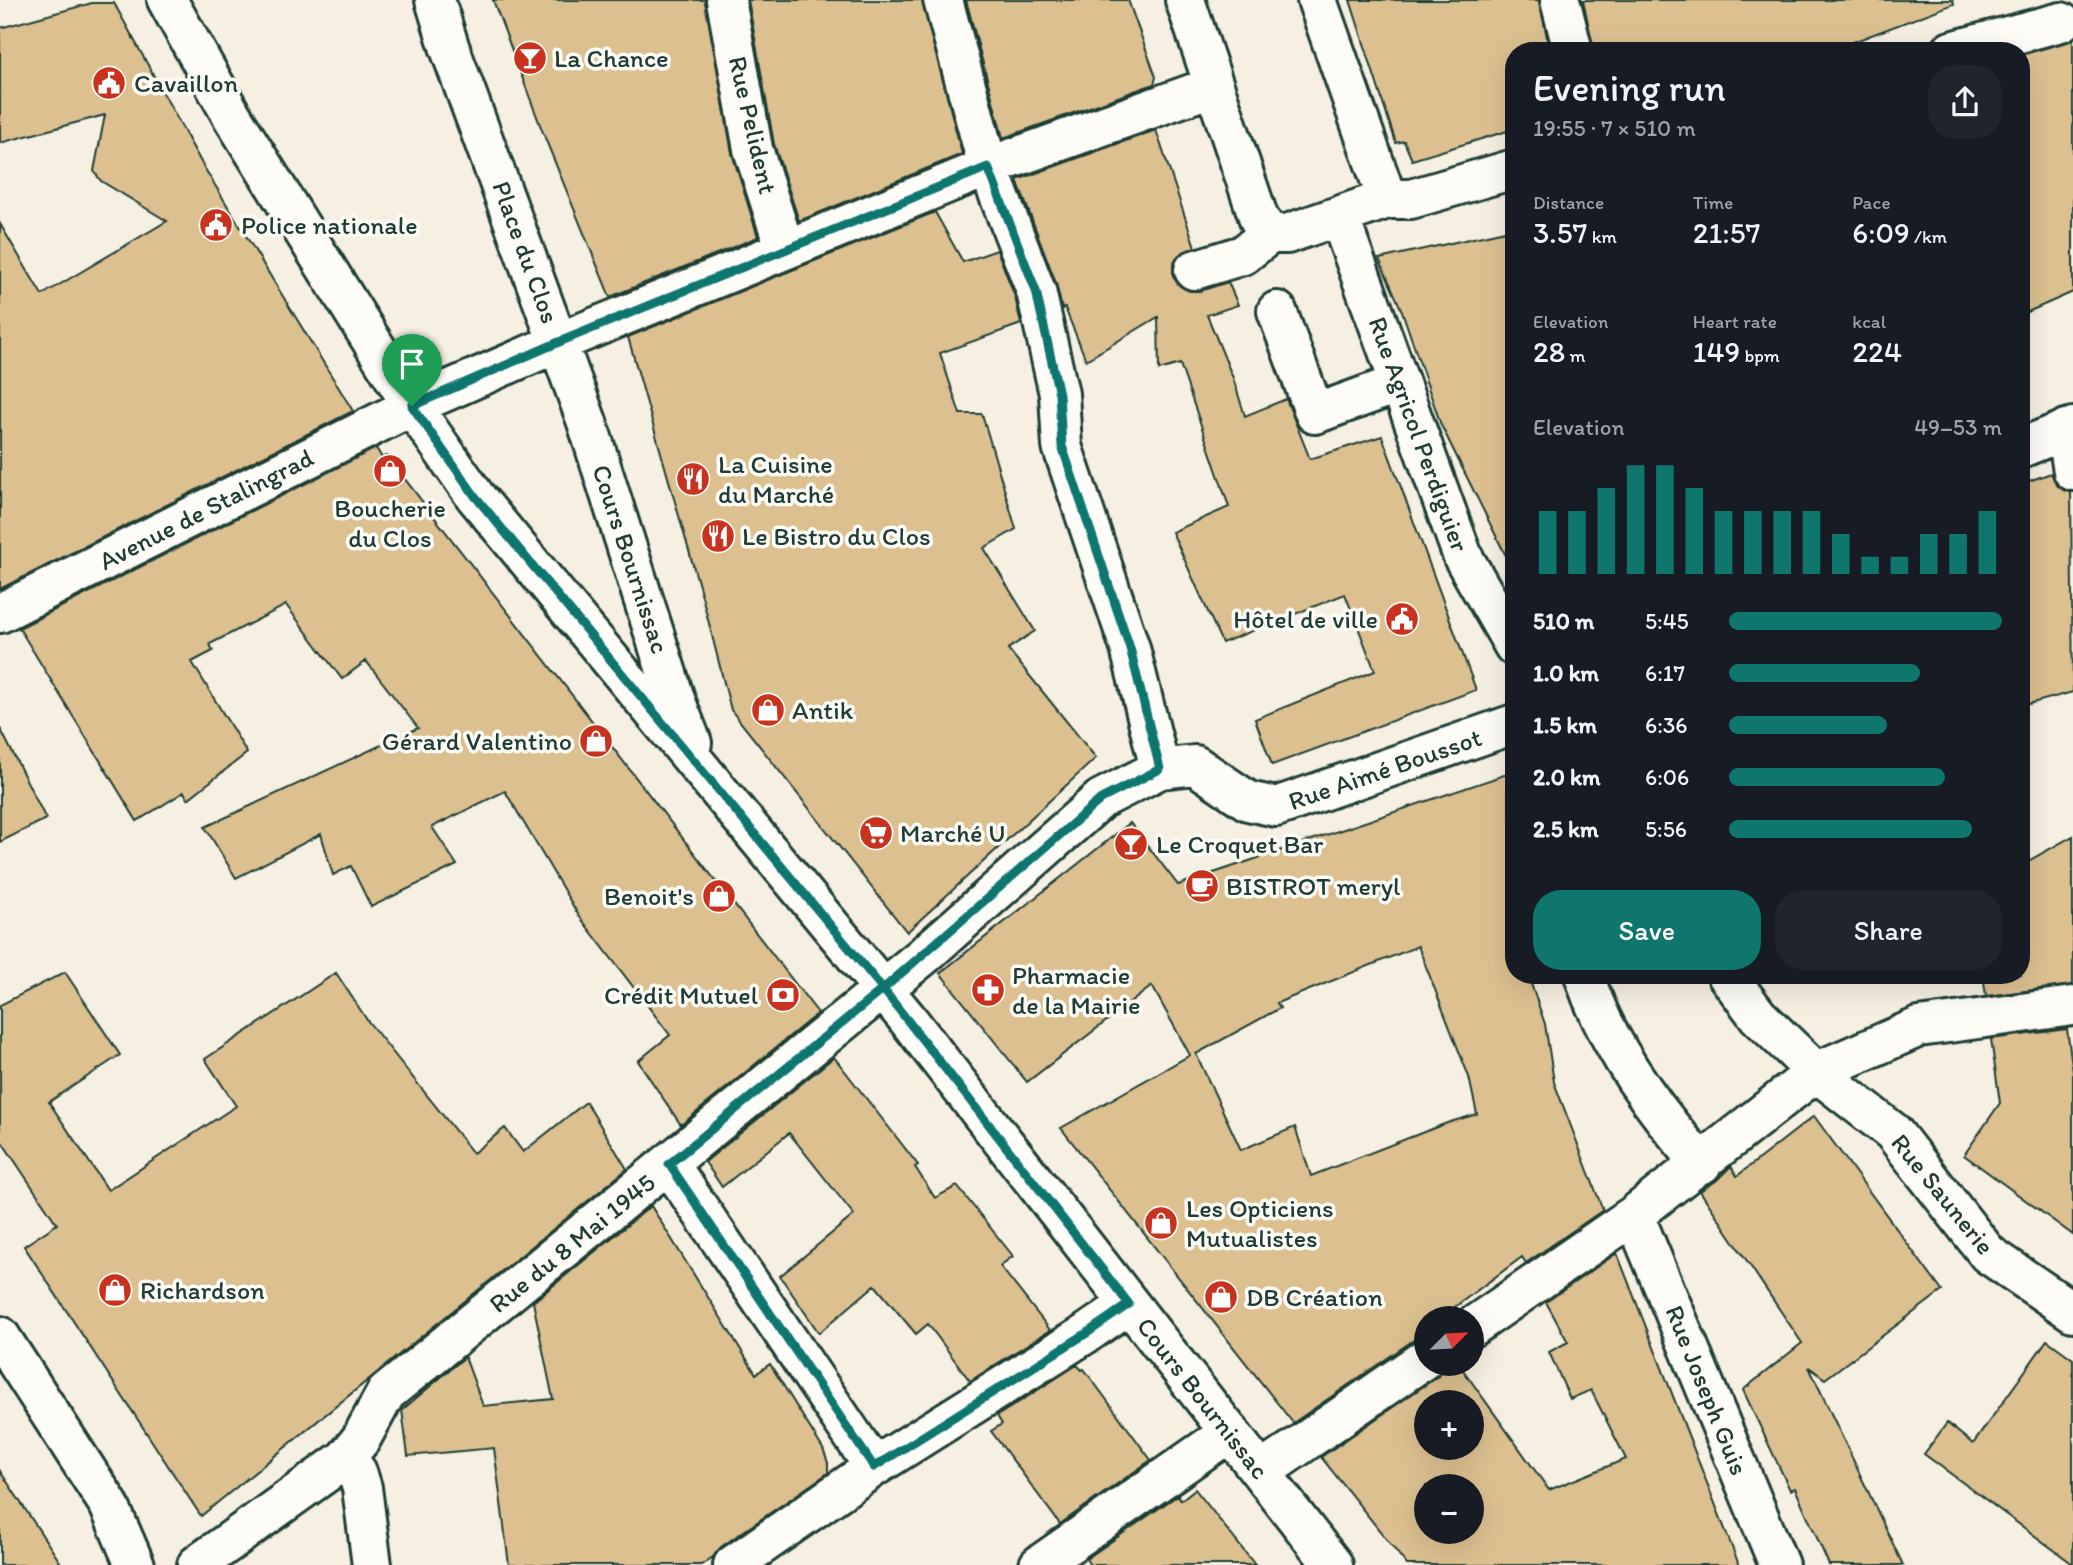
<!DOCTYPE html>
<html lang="en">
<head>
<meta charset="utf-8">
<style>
  :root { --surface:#171b24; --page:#20242c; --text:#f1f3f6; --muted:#9ea1a6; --accent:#0f766e }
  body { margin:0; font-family:Itim,sans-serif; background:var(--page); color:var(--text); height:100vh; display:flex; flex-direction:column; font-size:26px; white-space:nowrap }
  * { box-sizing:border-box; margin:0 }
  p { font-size:23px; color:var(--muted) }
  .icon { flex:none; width:38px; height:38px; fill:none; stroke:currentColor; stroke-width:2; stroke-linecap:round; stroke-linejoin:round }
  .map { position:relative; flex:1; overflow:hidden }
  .side { position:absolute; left:1505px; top:42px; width:525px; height:942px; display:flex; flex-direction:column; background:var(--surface); border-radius:28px; box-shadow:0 7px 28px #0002 }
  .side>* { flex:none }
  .needle { width:46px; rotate:66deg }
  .buttons { position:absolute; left:1414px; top:1306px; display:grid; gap:14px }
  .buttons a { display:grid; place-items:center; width:70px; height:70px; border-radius:50%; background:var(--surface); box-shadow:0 7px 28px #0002; font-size:35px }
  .pin { position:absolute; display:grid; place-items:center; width:60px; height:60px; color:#fff; margin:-72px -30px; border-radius:50% 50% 50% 0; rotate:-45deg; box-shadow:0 0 7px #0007 }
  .pin .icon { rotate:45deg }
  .round { display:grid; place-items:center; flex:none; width:74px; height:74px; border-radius:28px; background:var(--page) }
  .head { display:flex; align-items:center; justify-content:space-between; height:119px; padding:0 28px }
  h1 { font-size:38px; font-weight:600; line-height:52px }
  .metrics { display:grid; grid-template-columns:repeat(3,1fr); gap:10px; height:119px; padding:7px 28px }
  .metrics div { display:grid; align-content:center }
  .metrics b { font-size:30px; font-weight:600 }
  .metrics small { font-size:19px; font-weight:400 }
  .metrics p { font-size:19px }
  .chart { height:196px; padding:14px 28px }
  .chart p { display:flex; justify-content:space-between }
  .chart svg { width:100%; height:126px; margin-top:7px; stroke:var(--accent); stroke-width:6 }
  .primary-button { display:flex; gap:14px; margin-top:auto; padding:14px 28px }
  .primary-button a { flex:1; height:80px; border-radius:28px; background:var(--accent); color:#fff; font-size:28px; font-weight:600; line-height:80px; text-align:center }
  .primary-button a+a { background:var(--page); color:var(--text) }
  ul { padding:0 28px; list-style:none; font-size:23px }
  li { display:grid; grid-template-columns:112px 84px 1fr; align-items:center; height:52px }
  li i { height:18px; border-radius:9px; background:var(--accent) }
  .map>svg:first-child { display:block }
  .building { fill:#dcc090; stroke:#1f3d34; stroke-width:2; fill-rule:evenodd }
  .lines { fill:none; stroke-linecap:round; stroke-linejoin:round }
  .minor-casing { stroke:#1f3d34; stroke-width:44 }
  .minor { stroke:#fdfcf7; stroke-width:38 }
  .route-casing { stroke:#fff; stroke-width:14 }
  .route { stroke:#0f766e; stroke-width:9 }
  .labels { text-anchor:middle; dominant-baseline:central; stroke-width:7; stroke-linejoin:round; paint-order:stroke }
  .poi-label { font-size:26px; fill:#1f3d34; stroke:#fdfcf7; text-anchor:start }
  .street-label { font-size:26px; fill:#1f3d34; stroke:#fdfcf7 }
</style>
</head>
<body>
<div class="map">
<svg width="2073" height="1565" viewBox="0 0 2073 1565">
  <rect width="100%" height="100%" fill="#f6f0e2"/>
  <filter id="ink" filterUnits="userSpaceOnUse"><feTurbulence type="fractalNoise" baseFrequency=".0143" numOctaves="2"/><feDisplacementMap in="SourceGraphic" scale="14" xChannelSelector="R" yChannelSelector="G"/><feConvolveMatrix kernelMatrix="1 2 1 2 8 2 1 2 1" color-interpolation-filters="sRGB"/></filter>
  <g filter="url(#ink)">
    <path class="building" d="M493 0H705L732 153 758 237 610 297 545 138Z
      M748 0H922L962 154 799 221 774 144Z
      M966 0H1128L1156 77 1154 84 1003 138Z
      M1350 0H1539L1550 51H1514V129L1412 160 1404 141 1396 143Z
      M1583 0H1953L1954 4 1829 51H1594Z
      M92 3H114L202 164 353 411 0 589V224L42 295 167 221 101 181 94 171 105 115 0 143V28Z
      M2073 40V292L2021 315V55Z
      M1156 130 1195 247 1178 256 1173 266V277L1180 286 1190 291H1200L1228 282 1238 305 1207 315 1233 378 1245 416 1286 399 1310 459 1382 436 1476 690 1272 765 1255 719 1375 671 1345 594 1222 643 1172 532 1229 507 1180 364 1159 370 1158 317 1086 360 1065 308 1062 309 1056 283 1017 180Z
      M935 212 963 262 997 250 1015 297 1021 324 940 353 960 414H982L1016 529 984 548 1035 631 1008 649 1096 758 907 932 731 710 703 600 628 337Z
      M1514 229V572L1441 425 1402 311 1379 259Z
      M376 448 382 458 387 456 818 1013 681 1125 638 1061 670 1035 579 916 505 791 432 827 457 865 371 907 351 866 333 875 321 834 236 878 205 827 418 728 366 661 342 679 286 605 210 644 213 651 192 662 247 753 188 799 184 792 137 821 19 628Z
      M2051 473 2057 485 2065 491 2071 492 2073 692 2021 706V484Z
      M0 728 46 819 0 842Z
      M1507 774 1514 856V975H1528L1545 1024 1554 1082 1603 1210 1526 1263 1522 1257 1440 1318H1426V1336L1414 1340 1293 1423 1061 1128 1190 1055 1152 986 1027 1082 940 973 1130 823 1178 885ZM1418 946 1469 1077 1477 1114 1447 1123 1311 1176 1295 1127 1241 1150 1196 1054 1280 1008 1277 1003Z
      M2073 836V985L1986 996 1983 975H2021V865Z
      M65 972 120 1055 49 1102 108 1190 236 1106 205 1059 336 973 367 1020 473 1153 505 1128 523 1152 586 1102 627 1169 201 1516 24 1246 57 1224 0 1139V1005Z
      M2067 1029 2073 1072V1235L1964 1155 2000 1103 1991 1039Z
      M834 1057 918 1165 915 1167 935 1198 957 1186 1013 1256 1000 1266 1050 1330 970 1381 928 1324 916 1334 875 1285 819 1333 780 1276 854 1215 789 1133 722 1187 705 1162Z
      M1814 1116 1942 1291 1825 1379 1809 1367 1903 1565H1829L1795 1488 1790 1490 1743 1390 1802 1343 1700 1191 1716 1181 1731 1166 1737 1176Z
      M651 1206 756 1374 770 1364 823 1449 828 1463V1473L721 1547 713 1557 701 1565H509L494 1448 408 1456 402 1410 465 1357 483 1406 553 1399 533 1302Z
      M1617 1253 1739 1565H1407L1321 1457 1438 1376 1447 1363H1458L1549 1490 1626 1459 1591 1390 1570 1399 1549 1352 1568 1342 1546 1302ZM1426 1402H1472V1447H1426ZM1426 1486H1472V1531H1426Z
      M2047 1340 2073 1359V1564L1924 1454 1947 1423 1973 1444Z
      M1077 1365 1082 1370 1084 1369 1151 1460 1060 1524 991 1431 1002 1424 997 1416Z
      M0 1471 62 1565H0Z
      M1195 1489 1255 1565H1090L1086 1559 1178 1495 1181 1500Z"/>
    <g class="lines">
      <g class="minor-casing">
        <path id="minor" d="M167 0 232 116 412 406 475 496 906 1017 1333 1565
          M435 0 449 46 587 422 676 702 692 743
          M726 0 753 149 785 249
          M943 0 988 167 1036 291 1059 394 1062 446 1130 648 1160 769
          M1185 0 1259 219 1270 234H1287L1387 199H1411L1514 169
          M1317 0 1387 199
          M1560 0 1573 51
          M1951 51 2061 22
          M1339 216 1463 557 1514 646
          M1194 270 1243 255 1270 234
          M1277 311 1315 414 1400 383
          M2066 429 2073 471
          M2021 448 2073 427
          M0 613 412 406 559 342 988 167 1214 86
          M1584 975C1606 1044 1654 1110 1702 1164
          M1727 975 1758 1016 1816 1072 1893 1132 1988 1254 2073 1312
          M669 1164 874 1467
          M1634 1215 1779 1565
          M1472 1327 1634 1215 1816 1072 1919 1027 2073 1006
          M0 1336 109 1505 135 1565
          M345 1459 357 1472 362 1488 372 1565
          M1261 1472 1426 1358
          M197 1565 345 1459 361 1439 386 1393 922 957 1101 799 1160 769 1195 765 1248 801 1276 807 1514 724
          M733 1565 874 1467 1087 1333 1129 1304
          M1039 1565 1230 1432"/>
      </g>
      <use href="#minor" class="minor"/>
    </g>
  </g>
  <g class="lines" filter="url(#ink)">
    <g class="route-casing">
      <path id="route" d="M412 406 475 496 883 989 669 1164 874 1467 1087 1333 1129 1304 883 989 1101 799 1160 769 1130 648 1062 446 1059 394 1036 291 988 167 559 342 412 406"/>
    </g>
    <use href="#route" class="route"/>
  </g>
  <defs>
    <g id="bar-disc" transform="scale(1.75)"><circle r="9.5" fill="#c8321e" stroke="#fdfcf7"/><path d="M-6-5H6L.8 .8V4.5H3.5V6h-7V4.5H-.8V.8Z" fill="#fff"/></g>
    <g id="civic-disc" transform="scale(1.75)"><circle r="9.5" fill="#c8321e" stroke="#fdfcf7"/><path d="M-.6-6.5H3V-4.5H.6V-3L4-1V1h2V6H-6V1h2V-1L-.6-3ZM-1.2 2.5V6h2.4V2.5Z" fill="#fff"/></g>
    <g id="shop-disc" transform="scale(1.75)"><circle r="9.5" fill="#c8321e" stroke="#fdfcf7"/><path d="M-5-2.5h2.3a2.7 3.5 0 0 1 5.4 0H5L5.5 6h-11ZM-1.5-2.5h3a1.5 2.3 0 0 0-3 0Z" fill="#fff"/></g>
    <g id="restaurant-disc" transform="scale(1.75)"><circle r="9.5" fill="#c8321e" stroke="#fdfcf7"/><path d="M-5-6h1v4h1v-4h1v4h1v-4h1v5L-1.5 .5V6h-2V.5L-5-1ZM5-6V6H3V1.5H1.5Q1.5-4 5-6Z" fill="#fff"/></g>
    <g id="supermarket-disc" transform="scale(1.75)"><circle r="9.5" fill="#c8321e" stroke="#fdfcf7"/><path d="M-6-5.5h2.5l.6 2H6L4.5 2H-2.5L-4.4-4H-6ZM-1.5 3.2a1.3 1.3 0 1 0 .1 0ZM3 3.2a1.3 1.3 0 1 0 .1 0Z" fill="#fff"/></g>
    <g id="cafe-disc" transform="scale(1.75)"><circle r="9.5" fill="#c8321e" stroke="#fdfcf7"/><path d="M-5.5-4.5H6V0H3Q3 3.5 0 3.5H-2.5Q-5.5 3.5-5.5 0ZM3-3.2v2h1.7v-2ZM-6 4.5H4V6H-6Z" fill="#fff"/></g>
    <g id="pharmacy-disc" transform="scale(1.75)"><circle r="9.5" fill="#c8321e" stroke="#fdfcf7"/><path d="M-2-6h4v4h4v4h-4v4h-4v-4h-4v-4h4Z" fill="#fff"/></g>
    <g id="bank-disc" transform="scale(1.75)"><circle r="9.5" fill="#c8321e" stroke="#fdfcf7"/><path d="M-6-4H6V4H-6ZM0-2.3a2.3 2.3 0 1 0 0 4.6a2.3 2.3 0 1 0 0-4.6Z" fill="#fff"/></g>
  </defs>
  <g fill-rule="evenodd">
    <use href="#bar-disc" x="530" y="58"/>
    <use href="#civic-disc" x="109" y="83"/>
    <use href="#civic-disc" x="216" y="225"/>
    <use href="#shop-disc" x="390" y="471"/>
    <use href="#restaurant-disc" x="693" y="479"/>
    <use href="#restaurant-disc" x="718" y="536"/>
    <use href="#civic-disc" x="1402" y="619"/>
    <use href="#shop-disc" x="768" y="710"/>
    <use href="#shop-disc" x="596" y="741"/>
    <use href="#supermarket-disc" x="876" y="833"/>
    <use href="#bar-disc" x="1131" y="844"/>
    <use href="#cafe-disc" x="1202" y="886"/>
    <use href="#shop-disc" x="719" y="896"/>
    <use href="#pharmacy-disc" x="988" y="990"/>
    <use href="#bank-disc" x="783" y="995"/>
    <use href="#shop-disc" x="1161" y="1223"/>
    <use href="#shop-disc" x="115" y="1290"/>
    <use href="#shop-disc" x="1221" y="1297"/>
  </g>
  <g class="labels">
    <g class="poi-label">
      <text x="554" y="58">La Chance</text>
      <text x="134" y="83">Cavaillon</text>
      <text x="241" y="225">Police nationale</text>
      <text x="718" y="464">La Cuisine<tspan x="718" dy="30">du Marché</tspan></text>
      <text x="390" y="508" text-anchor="middle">Boucherie<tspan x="390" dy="30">du Clos</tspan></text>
      <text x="742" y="536">Le Bistro du Clos</text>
      <text x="1378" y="619" text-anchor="end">Hôtel de ville</text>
      <text x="792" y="710">Antik</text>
      <text x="572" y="741" text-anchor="end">Gérard Valentino</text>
      <text x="900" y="833">Marché U</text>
      <text x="1156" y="844">Le Croquet Bar</text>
      <text x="1226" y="886">BISTROT meryl</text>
      <text x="694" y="896" text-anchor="end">Benoit's</text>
      <text x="1012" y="975">Pharmacie<tspan x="1012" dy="30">de la Mairie</tspan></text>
      <text x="758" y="995" text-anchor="end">Crédit Mutuel</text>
      <text x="1186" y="1208">Les Opticiens<tspan x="1186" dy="30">Mutualistes</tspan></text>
      <text x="140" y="1290">Richardson</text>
      <text x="1246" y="1297">DB Création</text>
    </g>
    <g class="street-label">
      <text transform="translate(753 125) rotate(77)">Rue Pelident</text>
      <text transform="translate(526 252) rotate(70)">Place du Clos</text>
      <text transform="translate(1419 434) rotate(70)">Rue Agricol Perdiguier</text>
      <text transform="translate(206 509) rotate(-27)">Avenue de Stalingrad</text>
      <text transform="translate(631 559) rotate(72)">Cours Bournissac</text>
      <text transform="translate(1385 769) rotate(-19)">Rue Aimé Boussot</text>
      <text transform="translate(1943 1194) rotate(51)">Rue Saunerie</text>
      <text transform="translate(572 1243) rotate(-39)">Rue du 8 Mai 1945</text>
      <text transform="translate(1707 1390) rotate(68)">Rue Joseph Guis</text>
      <text transform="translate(1203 1398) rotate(52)">Cours Bournissac</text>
    </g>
  </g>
</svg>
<div class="buttons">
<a><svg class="needle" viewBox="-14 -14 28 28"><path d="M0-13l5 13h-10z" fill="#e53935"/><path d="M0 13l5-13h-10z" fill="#9ea1a6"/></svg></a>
<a>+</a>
<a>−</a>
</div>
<div class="pin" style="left:412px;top:406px;background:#1e9e55"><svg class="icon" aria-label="arrive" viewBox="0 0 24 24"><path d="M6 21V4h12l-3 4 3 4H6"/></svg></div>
<section class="side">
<div class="head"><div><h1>Evening run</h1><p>19:55 · 7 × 510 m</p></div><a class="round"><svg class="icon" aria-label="share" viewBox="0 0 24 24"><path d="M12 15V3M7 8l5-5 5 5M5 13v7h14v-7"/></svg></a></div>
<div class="metrics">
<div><p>Distance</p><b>3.57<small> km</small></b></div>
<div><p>Time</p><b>21:57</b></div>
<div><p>Pace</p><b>6:09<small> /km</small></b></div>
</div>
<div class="metrics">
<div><p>Elevation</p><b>28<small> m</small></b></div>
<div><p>Heart rate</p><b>149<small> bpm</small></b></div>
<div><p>kcal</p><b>224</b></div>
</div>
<div class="chart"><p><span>Elevation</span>49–53 m</p>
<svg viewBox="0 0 160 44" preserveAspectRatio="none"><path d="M5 44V22M15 44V22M25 44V14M35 44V6M45 44V6M55 44V14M65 44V22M75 44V22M85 44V22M95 44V22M105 44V30M115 44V38M125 44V38M135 44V30M145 44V30M155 44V22"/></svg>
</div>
<ul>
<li><b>510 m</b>5:45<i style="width:100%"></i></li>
<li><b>1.0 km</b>6:17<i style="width:70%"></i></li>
<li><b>1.5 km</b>6:36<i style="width:58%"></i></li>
<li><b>2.0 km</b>6:06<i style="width:79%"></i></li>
<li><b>2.5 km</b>5:56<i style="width:89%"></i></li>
</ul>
<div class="primary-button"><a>Save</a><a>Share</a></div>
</section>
</div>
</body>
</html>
